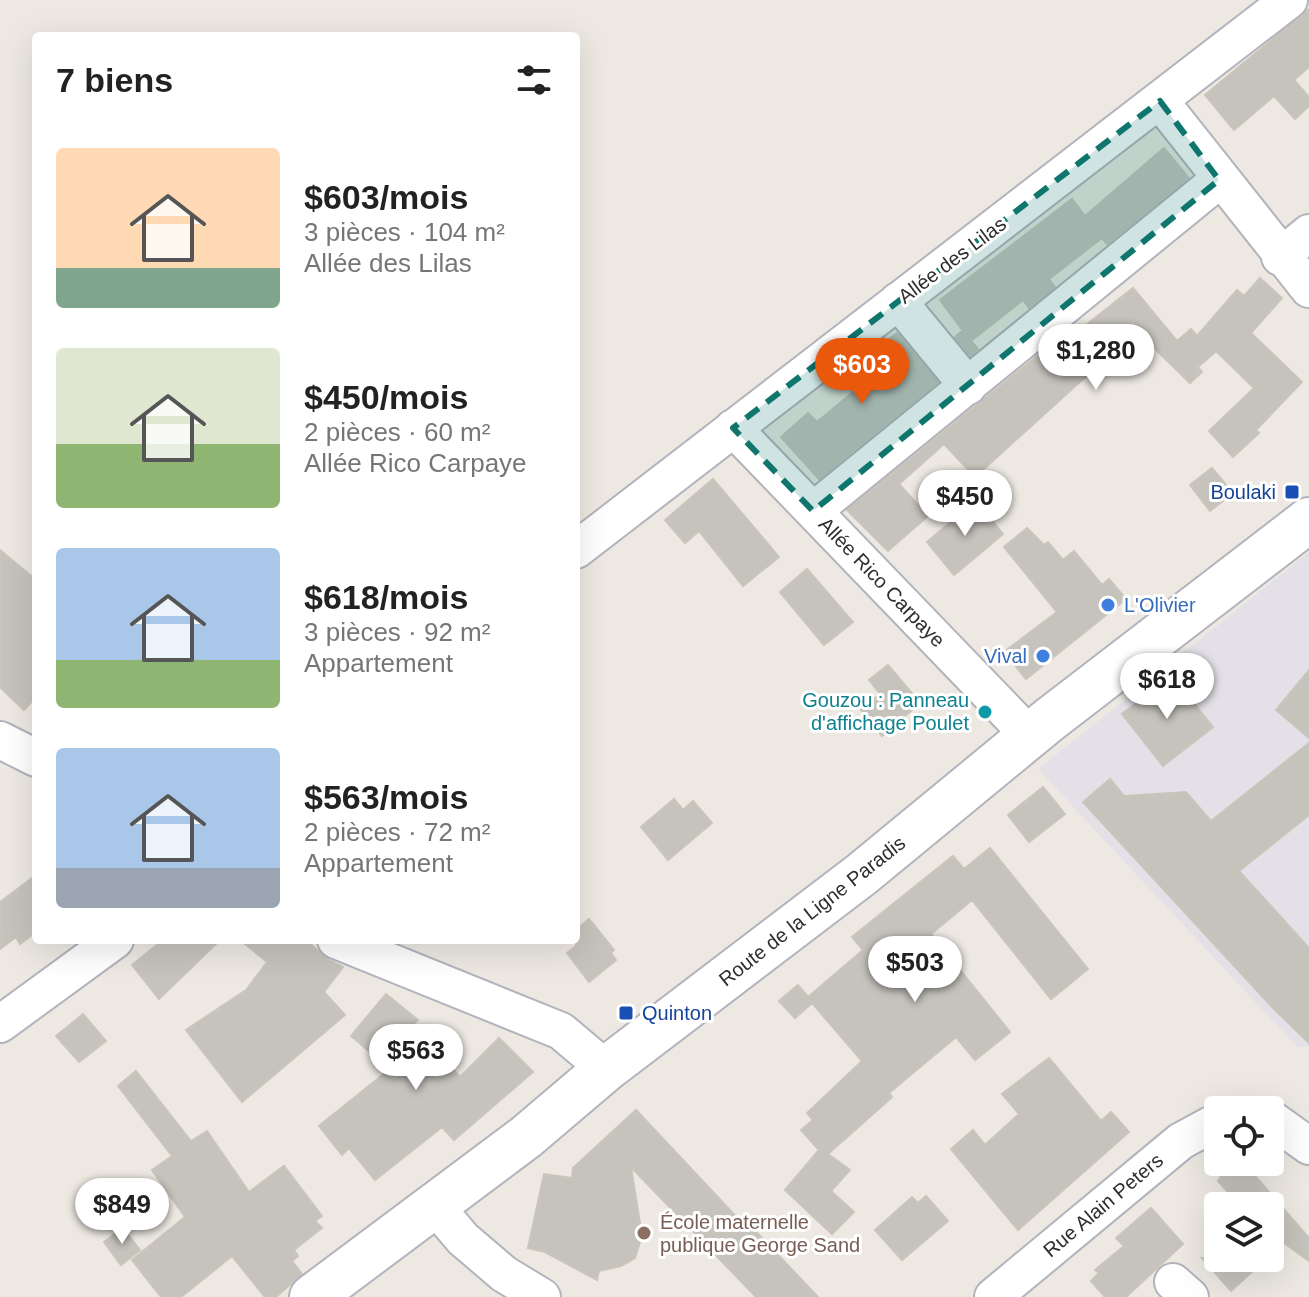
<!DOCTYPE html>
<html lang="fr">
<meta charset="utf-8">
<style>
:root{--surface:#fff;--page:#f2f2f2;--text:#222;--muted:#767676;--accent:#ea580c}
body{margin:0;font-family:Arial,sans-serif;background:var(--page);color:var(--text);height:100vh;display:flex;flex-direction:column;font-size:30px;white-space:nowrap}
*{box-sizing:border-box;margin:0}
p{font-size:26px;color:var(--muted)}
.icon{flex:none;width:44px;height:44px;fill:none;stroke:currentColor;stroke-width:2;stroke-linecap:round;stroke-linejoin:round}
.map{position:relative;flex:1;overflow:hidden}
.drawer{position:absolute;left:32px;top:32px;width:548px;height:912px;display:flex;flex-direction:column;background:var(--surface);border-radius:8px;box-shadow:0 8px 32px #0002}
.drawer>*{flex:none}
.fabs{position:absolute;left:1204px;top:1096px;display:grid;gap:16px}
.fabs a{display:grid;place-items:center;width:80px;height:80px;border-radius:8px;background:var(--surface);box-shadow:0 8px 32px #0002;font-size:40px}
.price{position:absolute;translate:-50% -68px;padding:0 18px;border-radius:28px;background:#fff;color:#222;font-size:26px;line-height:52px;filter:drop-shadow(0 2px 4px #0008)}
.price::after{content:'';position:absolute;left:50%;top:48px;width:24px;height:18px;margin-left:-12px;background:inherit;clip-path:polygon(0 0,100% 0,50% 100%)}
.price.on{background:var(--accent);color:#fff}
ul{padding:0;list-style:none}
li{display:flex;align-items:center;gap:24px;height:200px;padding:0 24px}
li span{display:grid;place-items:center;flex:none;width:224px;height:160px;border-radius:8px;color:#555}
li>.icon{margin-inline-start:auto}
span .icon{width:96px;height:96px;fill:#fffc;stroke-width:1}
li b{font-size:34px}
h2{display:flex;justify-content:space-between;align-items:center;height:96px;padding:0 24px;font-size:34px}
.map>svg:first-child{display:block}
.industrial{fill:#e3e1e7}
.building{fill:#c6c3bd;stroke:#c9c5bb;stroke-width:2}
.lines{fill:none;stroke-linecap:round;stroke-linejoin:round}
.minor-casing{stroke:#b2b3bc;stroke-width:40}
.secondary-casing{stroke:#b2b3bc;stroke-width:48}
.minor{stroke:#fff;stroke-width:36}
.secondary{stroke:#fff;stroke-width:44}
.marked{fill:#0f766e;fill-opacity:0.2;stroke:#0f766e;stroke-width:6;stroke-dasharray:16 10;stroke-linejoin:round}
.transit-dot{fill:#1a4fb4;stroke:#fff;stroke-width:3}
.shop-dot{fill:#3f7fe0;stroke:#fff;stroke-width:3}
.culture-dot{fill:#0f9aa8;stroke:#fff;stroke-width:3}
.education-dot{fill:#8d6e63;stroke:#fff;stroke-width:3}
.labels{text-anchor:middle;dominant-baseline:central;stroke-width:6;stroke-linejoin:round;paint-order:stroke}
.street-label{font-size:20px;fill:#2e2e2e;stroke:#fff}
.transit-label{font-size:20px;fill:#164399;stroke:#fff;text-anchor:end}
.shop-label{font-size:20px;fill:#366cbe;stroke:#fff;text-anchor:start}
.culture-label{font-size:20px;fill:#0d838f;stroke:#fff;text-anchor:end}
.education-label{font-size:20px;fill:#785e54;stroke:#fff;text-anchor:start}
</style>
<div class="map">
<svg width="1309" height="1297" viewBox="0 0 1309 1297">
<rect width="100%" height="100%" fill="#ede9e2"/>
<path class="industrial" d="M1309,552V1046L1297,1047L1038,769Z"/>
<path class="building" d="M1309,9V67L1294,80L1309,97V106L1295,119L1274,96L1234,130L1205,95Z
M1164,148L1189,178L1107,244L1102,238L1049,279L1055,287L1029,308L1023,300L971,341L978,349L970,356L955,337L962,331L966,335L940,300L1072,199L1085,216Z
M1260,278L1282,298L1251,333L1302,382L1256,430L1259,433L1233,457L1209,431L1254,388L1216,351L1198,367L1202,372L1190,383L1144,338L1102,378L1093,370L975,477L944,444L899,484L928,516L888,551L847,510L1063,335L1067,340L1133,288L1177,341L1191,329L1197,336L1237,290L1244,296Z
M897,333L938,382L819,479L781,437L808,413L817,422L859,387L846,371Z
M1212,468L1233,493L1210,511L1190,485Z
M713,479L779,557L743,586L699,531L685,543L665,520Z
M976,501L1003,534L954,575L927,542Z
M1027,528L1044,545L1048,542L1063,560L1074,551L1102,585L1109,579L1126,599L1026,679L1004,652L1057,612L1004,547Z
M0,550L36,580V697L24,710L0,687Z
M807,569L853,622L824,645L780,592Z
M888,665L920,703L882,736L861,710L880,694L869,680Z
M1309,670V738L1276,710Z
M1172,676L1213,727L1163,766L1122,714Z
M1309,743V815L1239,871L1309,948V1043L1273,1008L1083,802L1110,779L1124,796L1186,792L1211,821Z
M1043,787L1065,814L1029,842L1008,815Z
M674,799L683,810L693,801L712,823L668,860L641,827Z
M990,848L1088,969L1051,999L972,900L931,934L1010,1032L975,1060L956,1037L889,1093L892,1097L828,1154L850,1170L831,1191L854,1212L832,1234L785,1190L819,1150L801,1130L813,1120L807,1113L862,1061L812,1003L795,1018L779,1001L798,985L808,997L863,950L852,937L953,856L964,869Z
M36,875V932L20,944L16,937L0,949V902Z
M589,919L614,950L611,953L616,960L589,982L567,953L576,946V930Z
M163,940H220L159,999L132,965Z
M240,940H306L327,959L343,967L324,992L345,1015L242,1102L186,1030L246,990L267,962Z
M386,994L418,1020L412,1026L460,1077L499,1038L533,1072L454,1140L442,1127L375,1180L349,1148L342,1155L319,1126L390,1069L351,1036Z
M83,1014L106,1041L79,1062L56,1036Z
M1049,1058L1101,1121L1111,1112L1129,1132L1018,1230L951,1149L973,1130L985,1145L1019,1114L1002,1094Z
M136,1071L191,1141L207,1131L249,1192L284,1166L322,1216L315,1221L322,1228L294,1250L298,1256L292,1261L302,1274L276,1297H265L232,1256L181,1297H161L132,1260L185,1217L152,1170L172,1156L118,1086Z
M636,1110L744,1225L747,1222L818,1297H756L631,1167L642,1236L635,1258L621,1266L599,1271L597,1280L545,1252L528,1248L544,1174L572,1178L573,1168Z
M1207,1162H1243L1309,1238V1261L1284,1243L1270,1256V1206H1240L1218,1181L1221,1177Z
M926,1196L948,1221L902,1260L875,1230L912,1197L918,1203Z
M1151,1208L1183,1244L1126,1297H1105L1091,1281L1099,1273L1095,1270L1124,1246L1116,1238Z
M123,1228L140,1250L121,1265L104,1242Z
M1202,1258H1267L1231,1291Z"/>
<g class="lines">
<defs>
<path id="minor" d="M1160,101L1309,289
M1280,257L1309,233
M898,301L968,386
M733,428L1030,736
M813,511L1219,180
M576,550L1289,0
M0,740L36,758
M336,940L561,1031L606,1069
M0,1024L115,940
M1270,1118L1309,1146
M435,1206L463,1239L504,1274L542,1297
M1173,1282L1190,1297
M993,1297L1181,1141L1218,1121"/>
<path id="secondary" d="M312,1297L526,1137L606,1069L862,874L1049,720L1309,520"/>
</defs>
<use href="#minor" class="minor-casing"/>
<use href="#secondary" class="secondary-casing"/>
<use href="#minor" class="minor"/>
<use href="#secondary" class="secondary"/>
</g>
<path class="marked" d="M1160,101L1219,180L813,511L733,428Z"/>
<g class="transit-dot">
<rect x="1284" y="484" width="16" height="16" rx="4"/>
<rect x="618" y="1005" width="16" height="16" rx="4"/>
</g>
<g class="shop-dot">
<circle cx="1108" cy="605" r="8"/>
<circle cx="1043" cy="656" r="8"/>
</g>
<circle class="culture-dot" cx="985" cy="712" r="8"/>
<circle class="education-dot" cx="644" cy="1233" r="8"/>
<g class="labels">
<g class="street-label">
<text transform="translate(952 260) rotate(-37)">Allée des Lilas</text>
<text transform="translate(882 582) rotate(46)">Allée Rico Carpaye</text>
<text transform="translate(812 911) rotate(-38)">Route de la Ligne Paradis</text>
<text transform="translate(1103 1205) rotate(-40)">Rue Alain Peters</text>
</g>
<g class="transit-label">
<text x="1276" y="492">Boulaki</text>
<text x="642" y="1013" text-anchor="start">Quinton</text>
</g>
<g class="shop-label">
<text x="1124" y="605">L'Olivier</text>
<text x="1027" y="656" text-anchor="end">Vival</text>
</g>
<g class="culture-label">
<text x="969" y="700">Gouzou : Panneau<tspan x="969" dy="23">d'affichage Poulet</tspan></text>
</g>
<g class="education-label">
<text x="660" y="1222">École maternelle<tspan x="660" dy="23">publique George Sand</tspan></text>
</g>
</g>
</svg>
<div class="fabs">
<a><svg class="icon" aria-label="locate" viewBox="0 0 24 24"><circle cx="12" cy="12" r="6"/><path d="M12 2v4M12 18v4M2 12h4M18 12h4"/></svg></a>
<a><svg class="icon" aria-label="layers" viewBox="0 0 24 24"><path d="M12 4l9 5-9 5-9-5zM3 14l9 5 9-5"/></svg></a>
</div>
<b class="price" style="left:1096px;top:392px">$1,280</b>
<b class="price on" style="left:862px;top:406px">$603</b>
<b class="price" style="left:965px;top:538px">$450</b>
<b class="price" style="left:1167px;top:721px">$618</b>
<b class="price" style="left:915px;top:1004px">$503</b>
<b class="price" style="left:416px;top:1092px">$563</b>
<b class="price" style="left:122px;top:1246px">$849</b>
<section class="drawer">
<h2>7 biens<svg class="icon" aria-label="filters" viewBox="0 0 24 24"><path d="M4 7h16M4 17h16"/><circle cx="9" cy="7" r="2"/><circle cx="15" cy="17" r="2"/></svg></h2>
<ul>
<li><span style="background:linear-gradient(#ffd9b3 75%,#7fa58c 0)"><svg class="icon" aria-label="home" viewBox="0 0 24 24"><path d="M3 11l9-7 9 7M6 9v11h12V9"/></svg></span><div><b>$603/mois</b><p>3 pièces · 104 m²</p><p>Allée des Lilas</p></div></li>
<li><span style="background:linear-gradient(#dfe7d0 60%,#8fb573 0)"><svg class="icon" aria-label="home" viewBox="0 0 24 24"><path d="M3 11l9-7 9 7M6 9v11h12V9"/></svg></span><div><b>$450/mois</b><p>2 pièces · 60 m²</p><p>Allée Rico Carpaye</p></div></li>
<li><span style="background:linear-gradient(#a9c7e8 70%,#8fb573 0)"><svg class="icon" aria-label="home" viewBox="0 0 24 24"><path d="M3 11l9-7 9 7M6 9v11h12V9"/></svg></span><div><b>$618/mois</b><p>3 pièces · 92 m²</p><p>Appartement</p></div></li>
<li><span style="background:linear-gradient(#a9c7e8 75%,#9aa5b1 0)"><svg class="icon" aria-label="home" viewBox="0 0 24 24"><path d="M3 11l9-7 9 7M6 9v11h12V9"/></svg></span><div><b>$563/mois</b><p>2 pièces · 72 m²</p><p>Appartement</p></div></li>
</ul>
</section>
</div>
